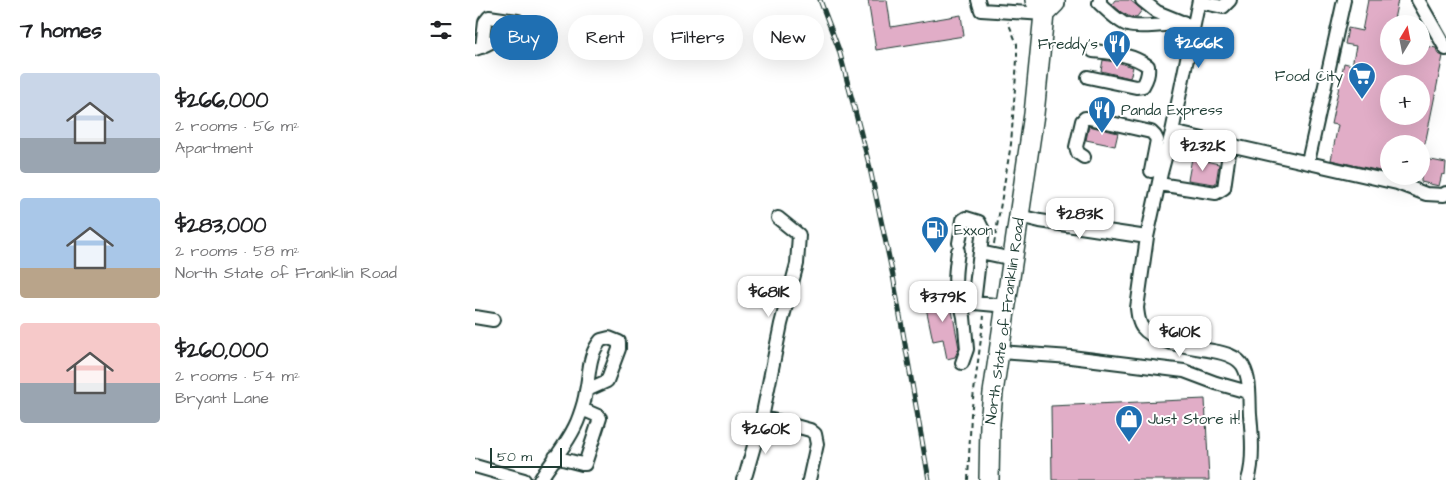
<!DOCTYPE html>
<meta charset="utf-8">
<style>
:root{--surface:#fff;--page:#f2f2f2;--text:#202124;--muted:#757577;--accent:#1f6fb2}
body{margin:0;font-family:"Architects Daughter",sans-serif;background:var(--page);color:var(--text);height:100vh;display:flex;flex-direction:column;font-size:19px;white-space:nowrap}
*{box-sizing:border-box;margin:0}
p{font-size:16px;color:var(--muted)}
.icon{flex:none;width:28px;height:28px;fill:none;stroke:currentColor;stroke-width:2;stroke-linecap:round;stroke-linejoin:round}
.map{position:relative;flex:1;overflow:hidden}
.details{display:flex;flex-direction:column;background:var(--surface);width:475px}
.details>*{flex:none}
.guide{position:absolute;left:15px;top:15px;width:475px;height:45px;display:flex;gap:10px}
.needle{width:32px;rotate:10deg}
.tools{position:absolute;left:905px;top:15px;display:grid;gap:10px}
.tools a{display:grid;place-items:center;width:50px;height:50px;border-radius:50%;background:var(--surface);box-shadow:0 5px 20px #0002;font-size:25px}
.scale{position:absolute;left:15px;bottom:12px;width:72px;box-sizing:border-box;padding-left:5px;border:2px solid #1f3d34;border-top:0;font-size:14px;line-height:18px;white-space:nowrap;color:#1f3d34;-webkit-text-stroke:4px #fff;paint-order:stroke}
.price{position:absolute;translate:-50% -42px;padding:0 11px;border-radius:10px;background:#fff;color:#222;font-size:16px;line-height:32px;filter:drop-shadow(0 1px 2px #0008)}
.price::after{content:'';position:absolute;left:50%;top:30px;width:15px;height:11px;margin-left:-8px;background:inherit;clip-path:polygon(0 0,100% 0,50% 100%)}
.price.current{background:var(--accent);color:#fff}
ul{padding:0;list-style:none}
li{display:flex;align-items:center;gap:15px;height:125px;padding:0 20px}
li span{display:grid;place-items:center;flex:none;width:140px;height:100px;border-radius:5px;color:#555}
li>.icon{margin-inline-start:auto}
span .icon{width:60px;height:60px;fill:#fffc;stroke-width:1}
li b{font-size:21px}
h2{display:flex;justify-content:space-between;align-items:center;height:60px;padding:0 20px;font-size:21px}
.tag{padding:0 18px;border-radius:22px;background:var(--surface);box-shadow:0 5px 20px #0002;font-size:18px;line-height:45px}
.tag.current{background:var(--accent);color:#fff}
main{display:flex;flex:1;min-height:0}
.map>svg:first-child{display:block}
.building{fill:#e1adc7;stroke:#1f3d34;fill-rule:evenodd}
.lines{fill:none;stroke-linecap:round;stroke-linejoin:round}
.minor-casing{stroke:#1f3d34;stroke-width:16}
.highway-casing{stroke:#1f3d34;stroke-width:22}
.path{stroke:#1f3d34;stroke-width:2;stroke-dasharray:5 4;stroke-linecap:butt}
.minor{stroke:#fff;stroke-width:12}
.highway{stroke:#fff;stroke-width:19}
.rail-casing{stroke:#1f3d34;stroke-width:5}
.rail{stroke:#fff;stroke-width:3;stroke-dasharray:9;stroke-linecap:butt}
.labels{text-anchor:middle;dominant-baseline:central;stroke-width:4;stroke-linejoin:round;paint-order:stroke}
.poi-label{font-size:15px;fill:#1f3d34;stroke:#fff;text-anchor:start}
.street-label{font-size:15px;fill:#1f3d34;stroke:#fff}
</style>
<main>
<section class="details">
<h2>7 homes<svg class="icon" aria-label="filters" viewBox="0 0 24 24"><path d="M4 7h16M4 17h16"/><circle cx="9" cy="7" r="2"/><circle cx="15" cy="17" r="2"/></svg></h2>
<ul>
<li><span style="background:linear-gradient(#c9d6e8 65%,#9aa5b1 0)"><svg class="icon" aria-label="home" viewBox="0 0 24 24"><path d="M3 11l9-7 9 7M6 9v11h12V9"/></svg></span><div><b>$266,000</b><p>2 rooms · 56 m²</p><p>Apartment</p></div></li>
<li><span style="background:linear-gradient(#a9c7e8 70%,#b9a48a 0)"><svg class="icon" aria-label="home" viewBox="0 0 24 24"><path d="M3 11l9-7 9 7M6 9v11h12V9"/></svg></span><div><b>$283,000</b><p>2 rooms · 58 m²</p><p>North State of Franklin Road</p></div></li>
<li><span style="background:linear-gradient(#f6c9c9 60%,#9aa5b1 0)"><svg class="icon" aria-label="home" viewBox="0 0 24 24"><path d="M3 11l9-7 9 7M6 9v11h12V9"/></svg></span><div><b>$260,000</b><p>2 rooms · 54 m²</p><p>Bryant Lane</p></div></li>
</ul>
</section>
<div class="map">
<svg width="971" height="480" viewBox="0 0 971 480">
<rect width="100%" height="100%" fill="#fff"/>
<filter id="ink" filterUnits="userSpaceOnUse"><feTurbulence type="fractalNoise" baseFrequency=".02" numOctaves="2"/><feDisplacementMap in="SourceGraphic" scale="10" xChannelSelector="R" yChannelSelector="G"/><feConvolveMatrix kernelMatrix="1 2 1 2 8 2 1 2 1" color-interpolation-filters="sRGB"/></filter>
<g filter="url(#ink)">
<path class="building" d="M393,0H412L416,27L486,15L489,36L401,50Z
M640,0H655L667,10L661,18L655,17L646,12L637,4Z
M893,0H923L918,24H914V56H946V45L961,48L963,54L968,56L950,144H914V173L856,160L863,125L856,124L869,63L877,65L881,46L870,44L873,28L887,31ZM914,84H946V116H914Z
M628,60L645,63L658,67L655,78L626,71Z
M614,126L643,133L640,146L611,140Z
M717,158L744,164L741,183L739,184L713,180Z
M946,158L971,163L970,175L967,174L964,186L946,182Z
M474,294L484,348L480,357L472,359L468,339L458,341L449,298Z
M730,399L734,480H577L576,406Z"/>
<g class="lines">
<defs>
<path id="minor" d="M503,0L506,10L569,14
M625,0L624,3C632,10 643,22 653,25C662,28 698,25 708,22
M667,0L682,12L709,23
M724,0L697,132L686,173L672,237L662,308C663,315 663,321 667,327C680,344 718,347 738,351C749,353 762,356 768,366C776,380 774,400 775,415C777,434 779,462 773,480
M943,0L971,49
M724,2L748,7L755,0
M0,49C15,44 29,35 43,26V21L14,17L10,22L7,47
M613,77L661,87L668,86C672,79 674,74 673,66C657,54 637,53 618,51
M697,132L922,183L951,194L969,195L971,193
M609,157L603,153L601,147L607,121L610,118H614L676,132L680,136L682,140L676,171
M833,162L869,0
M684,184L741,193L749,188L755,146
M544,216L565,221L672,237
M484,243L488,220L491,218L504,222L508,230L505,252L538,259
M483,251C481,268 477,285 485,300L499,303L532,306
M485,300L489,317L492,349L487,363
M499,303L505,252
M0,317L18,320
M525,352L596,357L709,371L741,383L773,392
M287,418L302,421L335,430L340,434L342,444L334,480
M80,457L107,464H110L125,418L123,416L107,409
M0,466L49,480
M65,480C77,461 97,438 104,417C107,409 110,400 111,391C115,373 113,355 126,340L134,338L144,342V349L132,381L112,390
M268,480L271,474L287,418L306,324L322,264L324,235L303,218"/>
<path id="highway" d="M560,0L569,14
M514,480L515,423L518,393L559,114L569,14L580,3V0"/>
</defs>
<use href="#minor" class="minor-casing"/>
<use href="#highway" class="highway-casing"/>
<path class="path" d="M519,244L536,144L542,60V44L533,22
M493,480L496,414L509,316"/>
<use href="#minor" class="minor"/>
<use href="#highway" class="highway"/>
<defs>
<path id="rail" d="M345,0L364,50L394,164L418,276L454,480"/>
</defs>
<use href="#rail" class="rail-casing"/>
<use href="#rail" class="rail"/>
</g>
</g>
<defs>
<symbol id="restaurant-pin" viewBox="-11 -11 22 30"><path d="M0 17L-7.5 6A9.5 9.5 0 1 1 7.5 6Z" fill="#1f6fb2" stroke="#fff"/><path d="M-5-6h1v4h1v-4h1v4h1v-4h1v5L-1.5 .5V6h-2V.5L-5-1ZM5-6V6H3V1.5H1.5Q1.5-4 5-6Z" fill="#fff"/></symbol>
<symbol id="supermarket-pin" viewBox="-11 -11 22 30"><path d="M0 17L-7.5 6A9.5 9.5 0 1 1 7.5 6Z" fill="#1f6fb2" stroke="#fff"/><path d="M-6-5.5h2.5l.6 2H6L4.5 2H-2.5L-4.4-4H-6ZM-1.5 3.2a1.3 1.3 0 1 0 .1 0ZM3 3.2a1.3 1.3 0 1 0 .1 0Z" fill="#fff"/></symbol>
<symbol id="fuel-pin" viewBox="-11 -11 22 30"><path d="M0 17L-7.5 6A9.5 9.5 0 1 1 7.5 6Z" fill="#1f6fb2" stroke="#fff"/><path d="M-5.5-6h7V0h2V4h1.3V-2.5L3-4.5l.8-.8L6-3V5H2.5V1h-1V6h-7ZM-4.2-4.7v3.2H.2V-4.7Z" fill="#fff"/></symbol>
<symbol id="shop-pin" viewBox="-11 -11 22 30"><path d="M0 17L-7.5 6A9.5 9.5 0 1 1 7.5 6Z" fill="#1f6fb2" stroke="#fff"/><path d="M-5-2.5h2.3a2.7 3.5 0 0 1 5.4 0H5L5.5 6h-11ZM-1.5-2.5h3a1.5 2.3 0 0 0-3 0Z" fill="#fff"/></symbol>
</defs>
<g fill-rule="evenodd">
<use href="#restaurant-pin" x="626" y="28" width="32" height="43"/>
<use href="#supermarket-pin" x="871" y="60" width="32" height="43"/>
<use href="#restaurant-pin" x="611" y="94" width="32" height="43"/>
<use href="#fuel-pin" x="444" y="214" width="32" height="43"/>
<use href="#shop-pin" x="638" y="403" width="32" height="43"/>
</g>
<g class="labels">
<g class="poi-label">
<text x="623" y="44" text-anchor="end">Freddy's</text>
<text x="868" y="76" text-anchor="end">Food City</text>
<text x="646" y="110">Panda Express</text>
<text x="479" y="230">Exxon</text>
<text x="673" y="419">Just Store it!</text>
</g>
<g class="street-label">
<text transform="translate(530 321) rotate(-82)">North State of Franklin Road</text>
</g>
</g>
</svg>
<div class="tools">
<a><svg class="needle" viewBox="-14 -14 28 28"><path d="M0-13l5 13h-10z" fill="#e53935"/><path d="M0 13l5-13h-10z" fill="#757577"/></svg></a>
<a>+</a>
<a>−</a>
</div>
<div class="scale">50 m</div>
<b class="price current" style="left:724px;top:69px">$266K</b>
<b class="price" style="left:728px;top:172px">$232K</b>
<b class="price" style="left:605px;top:240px">$283K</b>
<b class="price" style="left:294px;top:318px">$681K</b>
<b class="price" style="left:468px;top:323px">$379K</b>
<b class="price" style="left:705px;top:358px">$610K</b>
<b class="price" style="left:291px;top:455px">$260K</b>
<div class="guide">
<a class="tag current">Buy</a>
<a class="tag">Rent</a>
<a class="tag">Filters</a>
<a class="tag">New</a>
</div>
</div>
</main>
